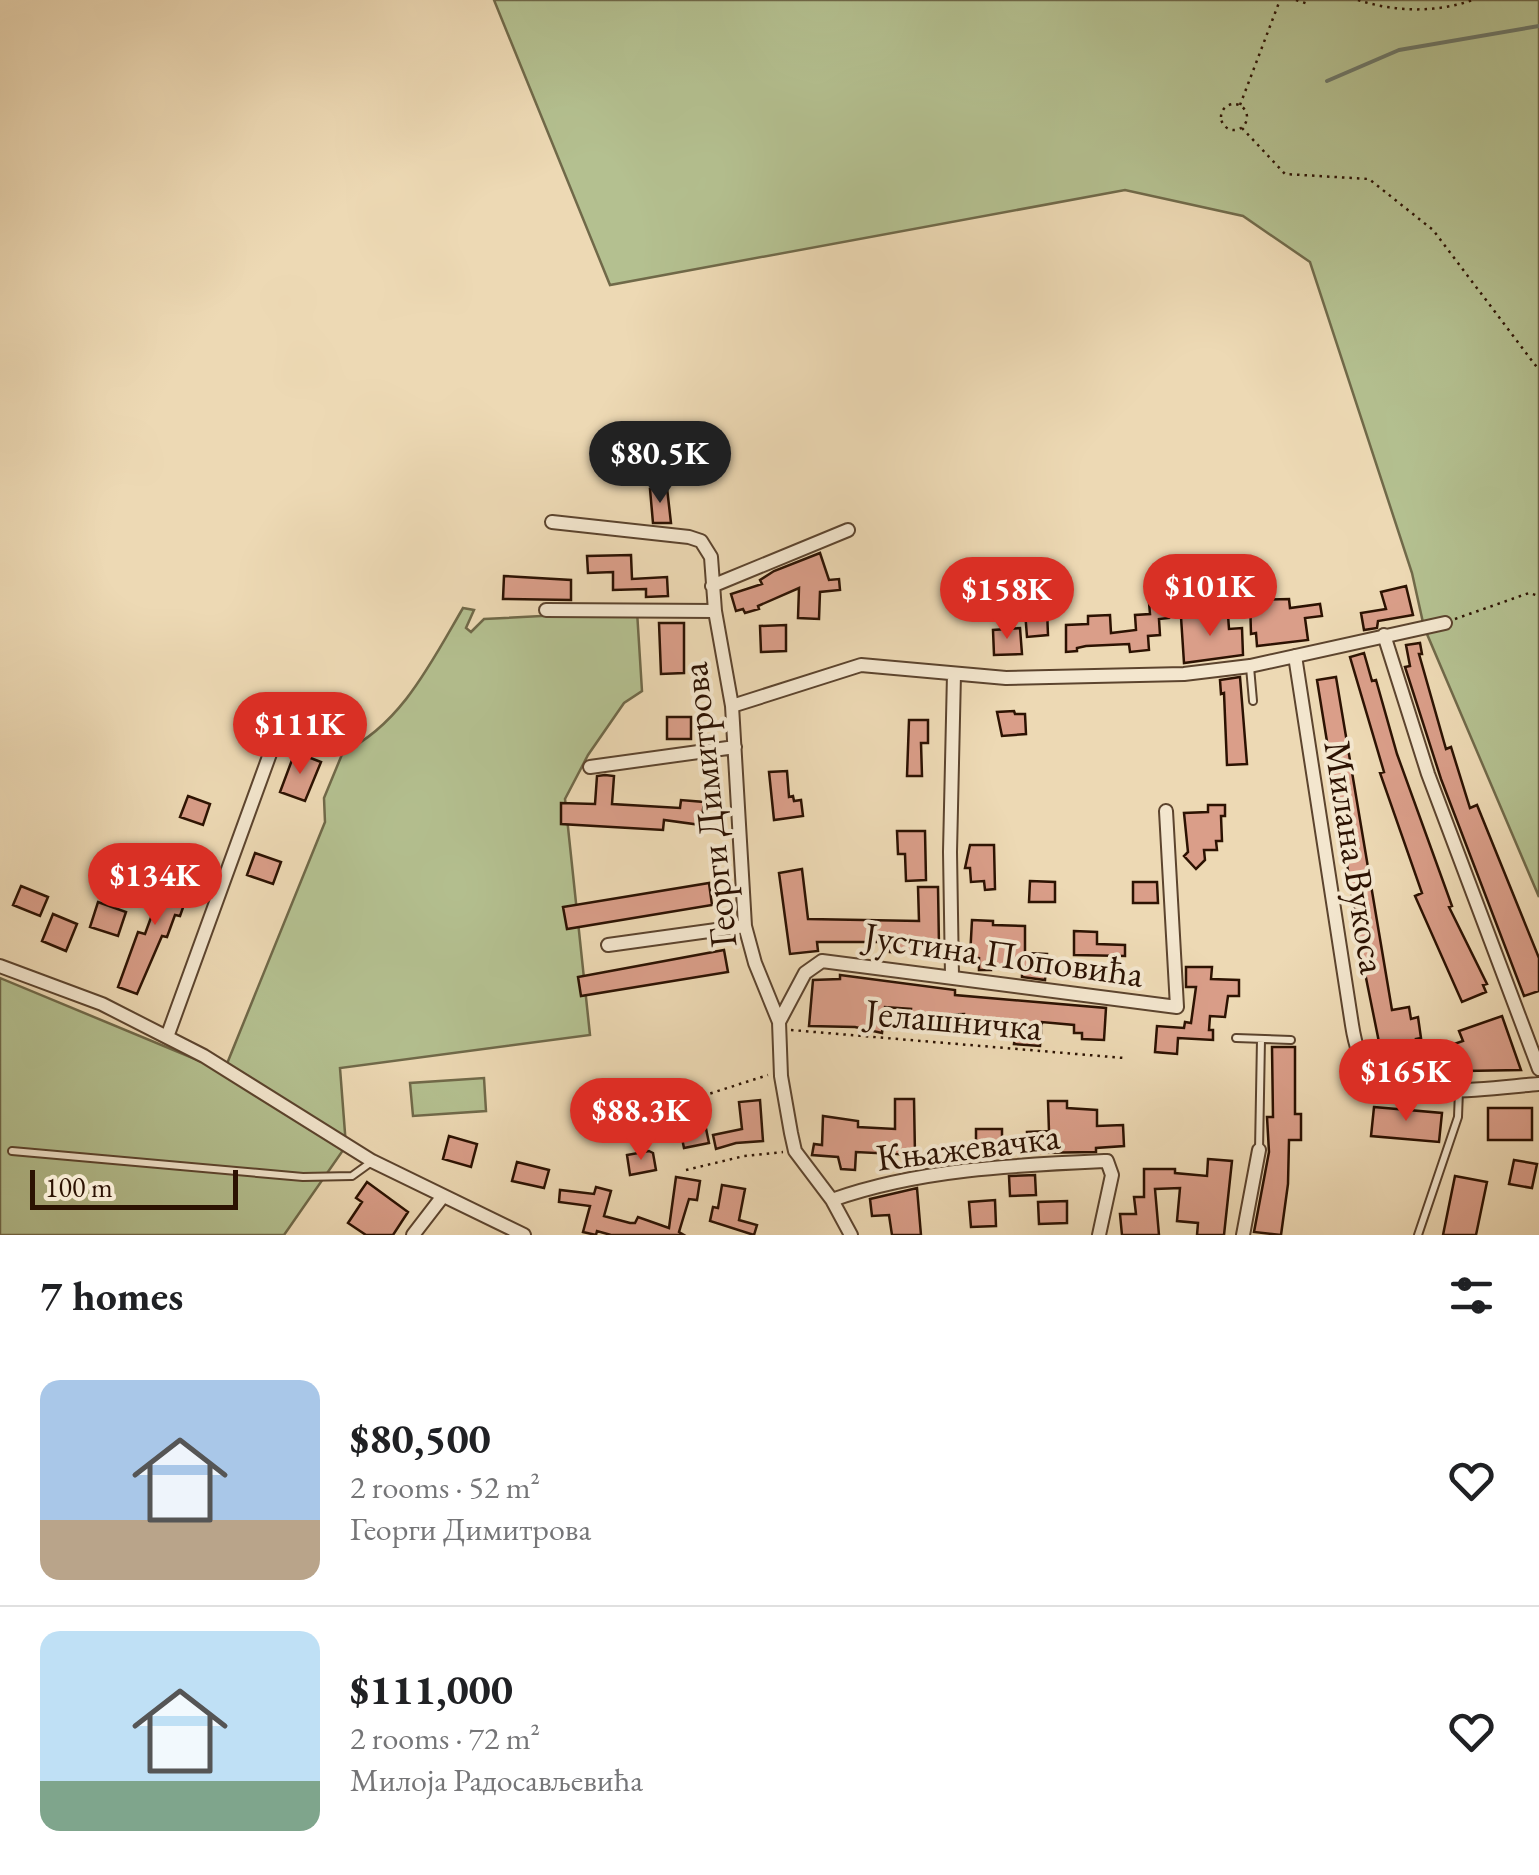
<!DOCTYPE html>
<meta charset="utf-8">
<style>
:root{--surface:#fff;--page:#f2f2f2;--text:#202124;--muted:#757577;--line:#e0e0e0;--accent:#d93025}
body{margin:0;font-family:"EB Garamond",serif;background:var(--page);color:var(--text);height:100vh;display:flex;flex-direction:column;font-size:38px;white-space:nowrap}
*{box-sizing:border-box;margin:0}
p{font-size:32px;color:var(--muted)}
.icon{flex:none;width:55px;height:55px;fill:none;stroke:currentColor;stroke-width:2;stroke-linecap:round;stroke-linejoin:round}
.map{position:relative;height:1235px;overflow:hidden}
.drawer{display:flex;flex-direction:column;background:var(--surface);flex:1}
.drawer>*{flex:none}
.scale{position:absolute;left:30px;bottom:25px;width:208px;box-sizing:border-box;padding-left:10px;border:5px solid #2c1202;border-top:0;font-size:28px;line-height:35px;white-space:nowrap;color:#2c1202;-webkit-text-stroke:8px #f3e6ce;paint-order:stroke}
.price{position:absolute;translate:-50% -85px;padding:0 22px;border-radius:35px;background:var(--accent);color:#fff;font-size:32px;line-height:65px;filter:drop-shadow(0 2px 5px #0008)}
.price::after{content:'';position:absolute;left:50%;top:60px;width:30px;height:22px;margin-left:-15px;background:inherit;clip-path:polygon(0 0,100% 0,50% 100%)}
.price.current{background:#222;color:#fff}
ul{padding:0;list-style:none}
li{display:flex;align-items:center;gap:30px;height:250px;padding:0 40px}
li+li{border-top:2px solid var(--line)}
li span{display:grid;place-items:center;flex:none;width:280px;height:200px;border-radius:20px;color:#555}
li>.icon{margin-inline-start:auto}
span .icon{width:120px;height:120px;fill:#fffc;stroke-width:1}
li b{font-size:42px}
h2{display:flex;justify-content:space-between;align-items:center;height:120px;padding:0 40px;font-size:42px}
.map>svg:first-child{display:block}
.green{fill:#b4c090;stroke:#706949;stroke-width:2.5}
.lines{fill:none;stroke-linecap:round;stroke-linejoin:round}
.stream{stroke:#6d7768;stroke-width:4}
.building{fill:#da9e89;stroke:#2c1202;stroke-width:2.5}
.lane-casing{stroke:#5c442e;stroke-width:10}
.street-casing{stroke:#5c442e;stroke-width:16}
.path{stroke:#2c1202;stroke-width:2.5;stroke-dasharray:2.5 5;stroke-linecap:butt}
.lane{stroke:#f3e6ce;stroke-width:6}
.street{stroke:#f3e6ce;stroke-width:12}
.labels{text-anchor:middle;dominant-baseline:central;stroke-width:8;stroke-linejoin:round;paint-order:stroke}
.street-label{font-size:38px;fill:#2c1202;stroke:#f3e6ce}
</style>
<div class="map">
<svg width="1539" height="1235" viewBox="0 0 1539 1235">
<rect width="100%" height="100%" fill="#edd9b4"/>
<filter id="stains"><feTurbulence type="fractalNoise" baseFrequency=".002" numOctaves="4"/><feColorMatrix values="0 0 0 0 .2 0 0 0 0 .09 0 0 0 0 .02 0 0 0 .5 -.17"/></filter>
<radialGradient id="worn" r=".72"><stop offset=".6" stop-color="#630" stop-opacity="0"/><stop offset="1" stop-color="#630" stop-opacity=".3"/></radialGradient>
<path class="green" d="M494,0H1539V897L1424,627L1412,573L1310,262L1243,216L1125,190L610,285Z
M463,608L474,610L466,628L471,632L484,619L637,611L642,691L624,703L588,755L565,799L590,1035L340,1068L346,1146L284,1235H0V978L224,1071L325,822L324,798L343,752C401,725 432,661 463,608Z
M484,1078L486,1111L413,1116L410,1083Z"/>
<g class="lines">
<path class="stream" d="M1327,81L1399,50L1539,26"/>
</g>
<path class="building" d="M667,488L671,523H653L650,489Z
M820,553L829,580L839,579L840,590L820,592L819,619L798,618L799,588L758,606L759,609L745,613L743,609L736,611L731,594L762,584L760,580L774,571Z
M631,555L632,579L667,577L668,596L646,597V589L613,590V572L588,573L587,556Z
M504,576L571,580V600L503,599Z
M1406,586L1413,615L1378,621L1377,628L1364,630L1361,613L1386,609L1381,592Z
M1167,589L1169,618L1159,619L1160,635L1148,636L1149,650L1130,652L1129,644L1086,646L1077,648V651L1066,652V625L1088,624V616L1110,615L1111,633L1136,630L1135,615L1150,614L1148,591Z
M1289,599L1290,608L1320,604L1322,616L1305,618L1308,640L1257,646L1256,633L1251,634L1250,600Z
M1047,610L1048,635L1027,637L1025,611Z
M1228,615L1229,629L1242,628L1243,655L1184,663L1181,617Z
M659,623H684V673L661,674Z
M786,625V651L761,652L760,626Z
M1020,628L1022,654L994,655L993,630Z
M1420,643L1422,654H1419L1446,749L1451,747L1470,808L1477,805L1539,958V991L1524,996L1441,779L1405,667L1410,666L1406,645Z
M1364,653L1372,681L1376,680L1397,754L1452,906L1449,907L1487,984L1483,985L1486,992L1462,1002L1415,896L1422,893L1380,773L1384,772L1350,657Z
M1240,677L1247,764L1227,765L1224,693L1221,694L1220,680Z
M1336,677L1392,1010L1409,1007L1411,1019L1418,1017L1421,1038L1416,1039L1418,1050L1382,1057L1363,963L1317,680Z
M1014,711L1015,714H1025L1026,734L1002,736L997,712Z
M667,717H691V739H667Z
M909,720H928V743H921L922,776H907Z
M295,752L321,762L305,801L280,792Z
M787,771L789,797L793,796L794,801L801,800L803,816L774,820L769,772Z
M605,775L614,776L612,804L680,808L681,800L704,802L701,825L664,820L663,830L561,824V803L595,804L597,776Z
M188,796L210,804L203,825L180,817Z
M1208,805H1225V816H1221L1222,841H1216L1217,850H1204L1205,860L1196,869L1184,856L1188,852L1184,813L1208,812Z
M897,831H925L926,880L906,881L905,854H898Z
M970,845H994L995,889L985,890L984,881L971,882L970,868H965Z
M255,853L281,862L273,884L247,875Z
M167,858L186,865L175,895L186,899L180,916L175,915L167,937L162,936L137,994L118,987L138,932L145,934L153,912L157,913L167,886L158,882Z
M802,869L808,919L919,921L918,887H938L939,946H914V953L890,952L891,942H817L818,951L790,954L779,873Z
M1030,881L1055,882V902H1029Z
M1133,882H1157L1158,903H1133Z
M709,883L712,905L567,929L563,907Z
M21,886L48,897L40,916L13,905Z
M98,902L126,912L118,936L90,927Z
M53,914L77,924L66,951L42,941Z
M972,920L993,921V925L1025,926V953L1047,954L1045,980L1022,977V968L991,967V970H979V958L970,957Z
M1074,931L1097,932V944L1125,945V956L1074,955Z
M724,950L728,972L581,996L578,977Z
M1186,967H1212L1211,979L1239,980V996H1228L1225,1017L1210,1016L1209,1030H1213V1040L1178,1038L1177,1054L1155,1052L1157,1026L1184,1028L1185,1022L1191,1023L1196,987H1186Z
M840,975L955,990V995L1106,1008L1104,1040L1082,1039V1033H1074V1025L1042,1022L1040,1046L1014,1044L1016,1026L964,1019V1014L910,1016L911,1009L885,1007L882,1033L855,1027L809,1026L813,980L840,979Z
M1502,1016L1521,1070L1464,1071L1454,1044L1463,1041L1459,1031Z
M1272,1047H1295V1114H1301V1140H1289L1288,1184L1281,1235L1254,1232L1269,1152L1267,1117H1273Z
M895,1099H914L915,1155L856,1152L855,1170L841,1169L838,1157L812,1155L814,1144L822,1145L823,1116L858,1121V1127L895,1129Z
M760,1100L763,1141L736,1143L716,1149L713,1135L742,1129L739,1102Z
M1048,1101H1067V1108L1097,1110V1126L1123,1125L1124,1146L1096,1148V1152L1028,1153L1027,1132L1049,1131Z
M1374,1107L1442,1113L1439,1142L1371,1136Z
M1488,1108H1532V1140H1488Z
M704,1119L709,1143L684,1148L679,1124Z
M976,1129H1002V1156L976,1155Z
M449,1136L477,1144L471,1167L443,1159Z
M649,1151L653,1153L656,1170L630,1175L627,1155Z
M1208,1159L1232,1161L1224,1235H1197L1198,1223L1177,1221L1180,1188L1155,1189L1159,1235H1122L1120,1214H1136L1134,1197H1144V1169H1175V1173L1207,1176Z
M1514,1160L1537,1164L1532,1188L1509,1184Z
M517,1162L549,1170L544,1188L512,1181Z
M1035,1175L1036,1195L1010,1196L1009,1176Z
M1455,1176L1487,1182L1476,1235H1443Z
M676,1177L700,1181L697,1200L689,1199L679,1232L684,1235H611L597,1231L596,1235L583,1232L590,1206L559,1202L560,1190L594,1194L596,1187L611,1191L604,1216L630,1223H635L638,1217L669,1228Z
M367,1182L408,1212L393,1235H366L348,1223L362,1202L356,1198Z
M722,1185L745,1189L739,1220L757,1225L754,1235L710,1221L713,1207L718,1208Z
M917,1188L921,1235H892L889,1215L872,1216L870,1199Z
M995,1200L996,1226L971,1227L969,1202Z
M1067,1201V1223L1039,1224L1038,1202Z"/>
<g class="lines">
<defs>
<path id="lane" d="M1250,667L1253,701
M1236,1038L1291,1040
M1259,1150L1261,1039
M12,1151L303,1177L352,1176L370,1163
M1418,1235L1458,1117L1459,1090"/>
<path id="street" d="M552,522L689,537L701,541L711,557L715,611L732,706L745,926L755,963L779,1022L781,1076L791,1133L795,1151L832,1200L851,1235
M712,586L848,530
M546,610L715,611
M1384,635L1428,774L1539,1069
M1295,656L1352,1025C1355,1044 1359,1061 1375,1074C1408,1102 1497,1087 1539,1084
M732,706L861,665L1006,678L1184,674L1250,666L1445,623
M590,767L735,747
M608,945L745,926
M0,966L102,1004L204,1056L372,1161L524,1235
M952,976L950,852L954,674
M779,1022L805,973L822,961L1177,1007L1166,811
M167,1037L271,751
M832,1200C919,1169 1016,1165 1107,1161L1112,1175L1099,1235
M413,1235L443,1196
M1243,1235L1259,1150"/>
</defs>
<use href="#lane" class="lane-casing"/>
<use href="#street" class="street-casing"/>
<path class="path" d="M1296,0L1308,4
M1358,0C1395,12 1436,13 1473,0
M1221 117a13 13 0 1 1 26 0a13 13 0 1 1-26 0Z
M1240,105L1280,0
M1242,128L1285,174L1369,179L1433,230L1539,370
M1455,619L1529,593L1539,596
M791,1030L1124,1058
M646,1114L768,1075
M686,1170L744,1156L783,1152"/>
<use href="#lane" class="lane"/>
<use href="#street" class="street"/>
</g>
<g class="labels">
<g class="street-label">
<text transform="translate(708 805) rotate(-96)">Георги Димитрова</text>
<text transform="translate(1356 857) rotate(81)">Милана Вукоса</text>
<text transform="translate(1004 954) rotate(8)">Јустина Поповића</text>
<text transform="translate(954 1019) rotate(5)">Јелашничка</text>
<text transform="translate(968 1146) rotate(-7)">Књажевачка</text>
</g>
</g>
<rect width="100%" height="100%" filter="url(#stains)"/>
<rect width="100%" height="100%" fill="url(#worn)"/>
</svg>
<div class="scale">100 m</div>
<b class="price current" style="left:660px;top:506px">$80.5K</b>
<b class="price" style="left:1210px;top:639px">$101K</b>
<b class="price" style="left:1007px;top:642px">$158K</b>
<b class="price" style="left:300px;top:777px">$111K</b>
<b class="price" style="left:155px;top:928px">$134K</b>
<b class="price" style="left:1406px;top:1124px">$165K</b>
<b class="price" style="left:641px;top:1163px">$88.3K</b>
</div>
<section class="drawer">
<h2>7 homes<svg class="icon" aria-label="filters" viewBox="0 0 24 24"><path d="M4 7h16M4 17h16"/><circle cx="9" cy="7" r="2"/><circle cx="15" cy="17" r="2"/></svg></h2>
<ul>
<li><span style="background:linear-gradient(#a9c7e8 70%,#b9a48a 0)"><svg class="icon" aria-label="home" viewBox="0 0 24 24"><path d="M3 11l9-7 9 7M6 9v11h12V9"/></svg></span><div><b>$80,500</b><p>2 rooms · 52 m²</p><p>Георги Димитрова</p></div><svg class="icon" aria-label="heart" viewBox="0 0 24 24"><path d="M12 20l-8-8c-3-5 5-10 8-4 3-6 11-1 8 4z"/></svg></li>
<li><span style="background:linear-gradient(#bfe0f5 75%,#7fa58c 0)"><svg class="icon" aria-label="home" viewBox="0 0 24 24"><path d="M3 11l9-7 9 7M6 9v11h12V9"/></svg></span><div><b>$111,000</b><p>2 rooms · 72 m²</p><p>Милоја Радосављевића</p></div><svg class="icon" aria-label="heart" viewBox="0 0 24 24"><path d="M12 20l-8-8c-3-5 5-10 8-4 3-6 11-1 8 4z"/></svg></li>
</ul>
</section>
